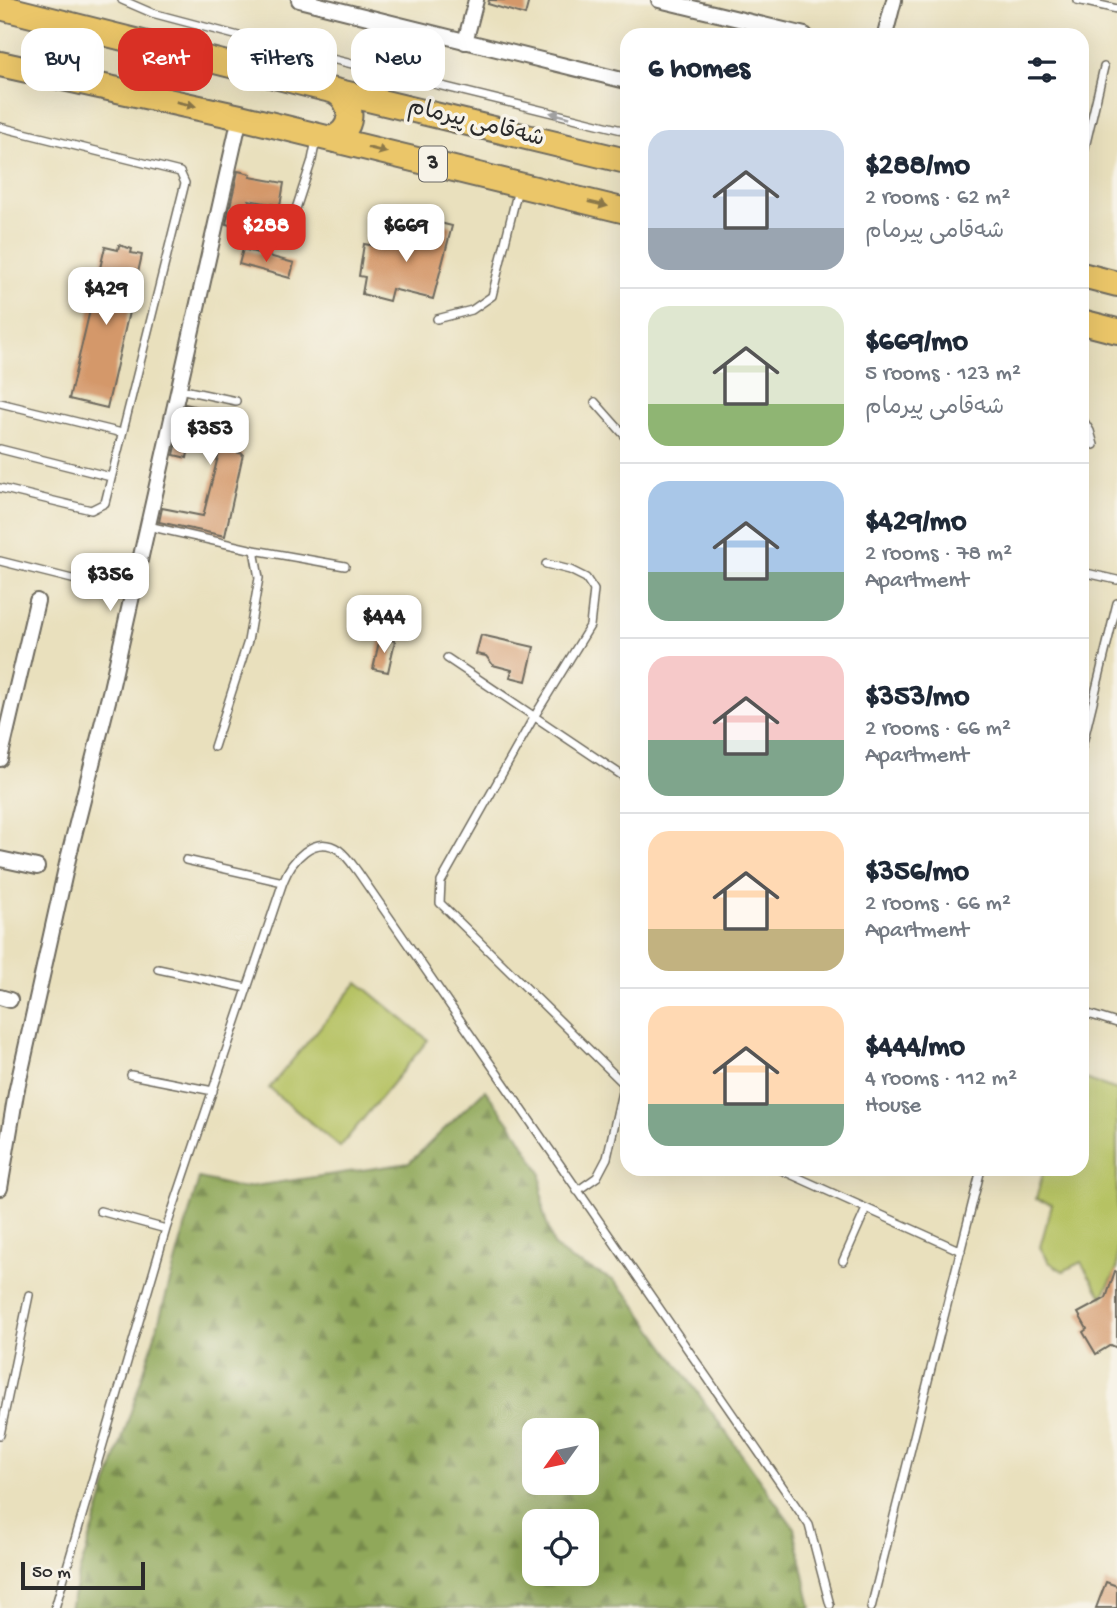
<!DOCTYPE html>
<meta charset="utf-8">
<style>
:root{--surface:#fff;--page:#f6f6f7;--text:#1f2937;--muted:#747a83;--line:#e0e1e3;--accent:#d93025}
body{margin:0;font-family:"Gochi Hand","Playpen Sans Arabic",sans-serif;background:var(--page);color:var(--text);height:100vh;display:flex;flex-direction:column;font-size:26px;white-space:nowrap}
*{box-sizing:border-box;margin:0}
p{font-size:23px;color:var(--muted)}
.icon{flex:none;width:38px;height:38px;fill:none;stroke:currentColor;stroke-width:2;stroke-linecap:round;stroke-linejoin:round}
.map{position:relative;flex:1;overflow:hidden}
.side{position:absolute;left:620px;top:28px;width:469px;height:1148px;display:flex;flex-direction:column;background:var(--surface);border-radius:21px;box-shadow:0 7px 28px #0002}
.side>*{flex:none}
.banner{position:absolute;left:21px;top:28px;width:494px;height:63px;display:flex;gap:14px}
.needle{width:46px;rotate:237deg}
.controls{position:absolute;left:522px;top:1418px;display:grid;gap:14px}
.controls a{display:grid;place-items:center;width:77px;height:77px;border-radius:14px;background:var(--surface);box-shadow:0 7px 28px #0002;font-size:35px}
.scale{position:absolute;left:21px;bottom:18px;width:124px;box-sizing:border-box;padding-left:7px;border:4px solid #2b2b2b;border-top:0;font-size:19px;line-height:24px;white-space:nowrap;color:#2b2b2b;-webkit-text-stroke:5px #f7f3e8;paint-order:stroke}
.price{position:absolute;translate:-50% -60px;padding:0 16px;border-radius:14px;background:#fff;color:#222;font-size:23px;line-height:46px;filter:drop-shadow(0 2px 4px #0008)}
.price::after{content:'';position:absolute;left:50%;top:42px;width:21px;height:16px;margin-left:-10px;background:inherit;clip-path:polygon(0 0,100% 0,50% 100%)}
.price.current{background:var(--accent);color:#fff}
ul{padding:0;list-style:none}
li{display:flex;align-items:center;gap:21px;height:175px;padding:0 28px}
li+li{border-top:2px solid var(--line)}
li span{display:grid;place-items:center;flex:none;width:196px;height:140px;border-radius:21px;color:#555}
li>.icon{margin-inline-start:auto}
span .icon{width:84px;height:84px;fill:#fffc;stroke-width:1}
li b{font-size:30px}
h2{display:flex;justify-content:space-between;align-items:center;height:84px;padding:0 28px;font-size:30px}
.tag{padding:0 24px;border-radius:21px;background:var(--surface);box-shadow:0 7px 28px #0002;font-size:24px;line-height:63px}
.tag.current{background:var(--accent);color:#fff}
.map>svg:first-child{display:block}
.forest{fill:url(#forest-firs);stroke:#5e6a42;stroke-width:2;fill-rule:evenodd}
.garden{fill:#b6c264;stroke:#707648;stroke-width:2}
.building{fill:#d4986a}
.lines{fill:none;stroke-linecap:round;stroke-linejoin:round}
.service-casing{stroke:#6e6a5e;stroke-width:10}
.minor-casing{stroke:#6e6a5e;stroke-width:18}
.trunk-casing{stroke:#6e6a5e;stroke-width:28}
.service{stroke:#fff;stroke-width:7}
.minor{stroke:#fff;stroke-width:14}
.trunk{stroke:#ebc669;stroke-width:24}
.oneway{fill:#8b784a}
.oneway2{fill:#a0a0a0}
.labels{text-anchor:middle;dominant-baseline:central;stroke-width:7;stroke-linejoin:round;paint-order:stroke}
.shield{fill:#f7f3e8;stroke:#686764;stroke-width:2}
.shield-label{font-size:21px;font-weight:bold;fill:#2b2b2b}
.street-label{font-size:23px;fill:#2b2b2b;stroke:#f7f3e8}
</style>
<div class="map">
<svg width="1117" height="1608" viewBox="0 0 1117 1608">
<defs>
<pattern id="forest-firs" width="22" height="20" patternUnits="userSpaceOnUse" patternTransform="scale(1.75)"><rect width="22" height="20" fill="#90a85a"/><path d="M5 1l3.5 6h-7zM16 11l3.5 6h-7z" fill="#76894b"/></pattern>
</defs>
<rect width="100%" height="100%" fill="#f7f3e8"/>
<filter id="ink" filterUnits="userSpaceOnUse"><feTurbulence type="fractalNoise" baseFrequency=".0143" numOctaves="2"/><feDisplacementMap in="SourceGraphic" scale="14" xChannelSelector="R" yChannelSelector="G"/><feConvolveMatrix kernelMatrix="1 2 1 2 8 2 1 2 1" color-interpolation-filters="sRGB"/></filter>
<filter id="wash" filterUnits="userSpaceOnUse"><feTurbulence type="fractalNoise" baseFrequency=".00686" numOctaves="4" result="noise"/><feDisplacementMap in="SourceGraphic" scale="28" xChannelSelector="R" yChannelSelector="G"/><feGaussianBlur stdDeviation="1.57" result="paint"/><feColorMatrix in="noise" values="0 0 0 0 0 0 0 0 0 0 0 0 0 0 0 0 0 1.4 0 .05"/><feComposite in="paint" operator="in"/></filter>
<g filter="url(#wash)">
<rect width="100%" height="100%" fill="#e9e0bd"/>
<path class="forest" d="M485,1090L518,1134L541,1173L543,1211L554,1246L571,1260L613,1280L629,1296L794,1528L811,1608H70L80,1570L151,1349L199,1178L241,1188L409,1163ZM534,1430H586V1482H534ZM534,1521H586V1573H534Z"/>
<path class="garden" d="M358,982L428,1040L340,1147L269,1088Z
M1082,1078L1117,1090V1269L1102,1297L1081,1262L1063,1271L1049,1262L1040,1247L1052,1204L1036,1199L1044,1169H1082Z"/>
<g id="blocks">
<path class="building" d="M489,0H529L525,15L488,4Z
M238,171L251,174L250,177L284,183L280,206L249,200L242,228L226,224Z
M424,219L452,226L433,299L392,289L389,301L362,294L365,277L359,276L364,244L392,249L394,241L417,247Z
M119,245L132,249L131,253L142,255L107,408L69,399L105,247L118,250Z
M243,249L294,263L290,278L239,264Z
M185,404L244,417L236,452L243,454L225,536L159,522L162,508L203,516L220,449L190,442L187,458L174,455Z
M481,635L534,647L526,681L510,677L512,670L493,665L486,656L476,654Z
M380,637L395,641L388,672L373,669Z
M1115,1271L1117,1272V1348L1111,1345L1096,1354L1083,1332L1087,1329L1078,1313L1106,1298Z
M1106,1582L1117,1586V1608H1096Z"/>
</g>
</g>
<g filter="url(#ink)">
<use href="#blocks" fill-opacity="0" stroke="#6e6a5e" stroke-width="2"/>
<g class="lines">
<defs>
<path id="service" d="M122,0L152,13L250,39L626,131
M1077,0L1117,9
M0,127L180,172L185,183L105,503L91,510L0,488
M1082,160L1104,67
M290,227L312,160L316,140
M437,319L472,310L492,296L518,189
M179,389L236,401
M595,402L626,437
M0,403L122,433
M1082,418L1090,431L1094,445
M0,449L111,477
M148,526L254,550L259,578L248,641L214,747
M254,550L345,566
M0,561L96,585
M546,564L570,570L586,578L594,590L590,626L534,717L441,882L440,903L624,1084
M1082,572L1117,580
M447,658L626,778
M1082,747L1117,603
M186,860L283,882
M158,969L247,988
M1082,1012L1117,1023
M131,1075L213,1091
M779,1169L961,1251
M577,1191L597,1177L607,1158L626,1074
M100,1211L166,1229
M843,1261L866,1209
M0,1435L29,1295
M55,1608L166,1229L283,882C291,861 314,833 339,850C347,856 352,864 358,872L809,1525L830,1605
M871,1608L981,1169"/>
<path id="minor" d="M299,0L626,81
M659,0L805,35
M885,35L894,0
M465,42L476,0
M0,759L37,601
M0,859L37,867
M0,997L10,1000
M0,1188L16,1093L68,859L111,689L240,117"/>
<path id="trunk" d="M0,7L306,84L626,161
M0,64L240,117L626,211
M330,139C354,132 356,104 335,91
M1082,275L1117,284
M1082,322L1117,331"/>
</defs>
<use href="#service" class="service-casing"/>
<use href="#minor" class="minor-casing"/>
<use href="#trunk" class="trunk-casing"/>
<use href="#service" class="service"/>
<use href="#minor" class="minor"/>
<use href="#trunk" class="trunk"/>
</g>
<defs><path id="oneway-solid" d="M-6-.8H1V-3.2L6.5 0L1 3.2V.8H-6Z" transform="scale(1.75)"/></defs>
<g class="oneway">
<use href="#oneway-solid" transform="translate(186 104) rotate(13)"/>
<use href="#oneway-solid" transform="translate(377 150) rotate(14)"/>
<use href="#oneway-solid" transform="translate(598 204) rotate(13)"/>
</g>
<use class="oneway2" href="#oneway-solid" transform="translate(560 115) rotate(-166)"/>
</g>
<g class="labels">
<rect class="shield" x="419" y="146.5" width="28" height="35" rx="5"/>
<g class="shield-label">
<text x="433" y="164">3</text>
</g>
<g class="street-label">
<text transform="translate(476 124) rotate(14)">شەقامی پیرمام</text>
</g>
</g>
</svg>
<div class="controls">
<a><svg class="needle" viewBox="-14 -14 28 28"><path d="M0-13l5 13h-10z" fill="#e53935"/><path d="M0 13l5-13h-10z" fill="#747a83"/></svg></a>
<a><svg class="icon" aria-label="locate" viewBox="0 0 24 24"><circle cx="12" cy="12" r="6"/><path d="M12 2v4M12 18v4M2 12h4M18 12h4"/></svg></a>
</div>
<div class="scale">50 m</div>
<b class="price current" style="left:266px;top:264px">$288</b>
<b class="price" style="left:406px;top:264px">$669</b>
<b class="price" style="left:106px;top:327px">$429</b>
<b class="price" style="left:210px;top:467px">$353</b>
<b class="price" style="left:110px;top:613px">$356</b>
<b class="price" style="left:384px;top:655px">$444</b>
<div class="banner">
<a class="tag">Buy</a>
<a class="tag current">Rent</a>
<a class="tag">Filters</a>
<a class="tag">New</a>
</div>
<section class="side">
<h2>6 homes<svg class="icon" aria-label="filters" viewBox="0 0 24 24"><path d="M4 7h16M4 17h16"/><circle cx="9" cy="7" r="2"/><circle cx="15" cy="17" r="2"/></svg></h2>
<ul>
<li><span style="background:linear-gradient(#c9d6e8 70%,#9aa5b1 0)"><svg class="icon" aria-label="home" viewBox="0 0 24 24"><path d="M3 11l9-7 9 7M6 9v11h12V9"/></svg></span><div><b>$288/mo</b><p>2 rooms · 62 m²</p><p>شەقامی پیرمام</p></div></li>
<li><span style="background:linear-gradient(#dfe7d0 70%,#8fb573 0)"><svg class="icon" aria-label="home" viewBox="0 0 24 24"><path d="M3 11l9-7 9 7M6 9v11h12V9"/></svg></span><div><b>$669/mo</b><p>5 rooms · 123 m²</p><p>شەقامی پیرمام</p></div></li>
<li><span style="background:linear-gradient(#a9c7e8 65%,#7fa58c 0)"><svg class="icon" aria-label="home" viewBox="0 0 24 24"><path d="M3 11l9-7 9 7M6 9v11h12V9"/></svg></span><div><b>$429/mo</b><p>2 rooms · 78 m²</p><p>Apartment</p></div></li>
<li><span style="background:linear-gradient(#f6c9c9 60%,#7fa58c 0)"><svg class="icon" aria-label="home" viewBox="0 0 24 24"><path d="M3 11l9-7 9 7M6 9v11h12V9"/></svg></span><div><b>$353/mo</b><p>2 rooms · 66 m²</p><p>Apartment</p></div></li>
<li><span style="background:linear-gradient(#ffd9b3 70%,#c2b280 0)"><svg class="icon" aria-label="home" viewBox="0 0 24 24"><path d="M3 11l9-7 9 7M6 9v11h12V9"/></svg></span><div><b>$356/mo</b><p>2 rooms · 66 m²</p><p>Apartment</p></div></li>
<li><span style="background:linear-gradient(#ffd9b3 70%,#7fa58c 0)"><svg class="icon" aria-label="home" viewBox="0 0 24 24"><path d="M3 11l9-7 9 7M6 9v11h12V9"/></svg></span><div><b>$444/mo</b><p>4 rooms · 112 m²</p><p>House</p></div></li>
</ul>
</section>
</div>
